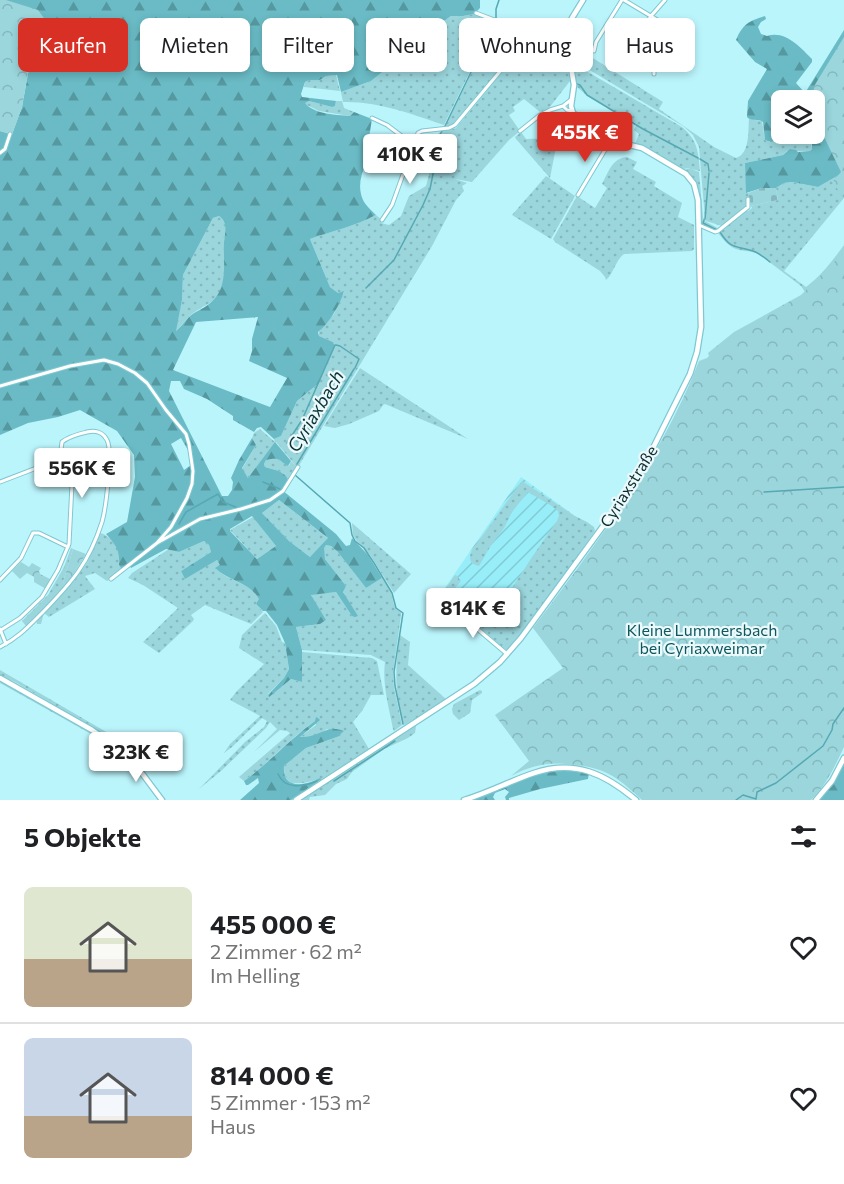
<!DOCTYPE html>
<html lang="de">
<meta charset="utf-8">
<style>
:root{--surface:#fff;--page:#f6f6f6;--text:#202124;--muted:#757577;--line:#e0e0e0;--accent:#d93025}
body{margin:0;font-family:Commissioner,sans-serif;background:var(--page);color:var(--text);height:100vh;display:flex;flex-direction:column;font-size:22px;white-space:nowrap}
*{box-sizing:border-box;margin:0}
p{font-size:20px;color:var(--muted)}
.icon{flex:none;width:33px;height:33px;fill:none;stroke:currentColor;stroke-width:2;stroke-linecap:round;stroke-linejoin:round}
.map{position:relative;height:800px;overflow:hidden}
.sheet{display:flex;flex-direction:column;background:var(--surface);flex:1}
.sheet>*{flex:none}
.top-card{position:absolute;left:18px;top:18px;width:808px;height:54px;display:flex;gap:12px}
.buttons{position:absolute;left:771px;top:90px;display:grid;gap:12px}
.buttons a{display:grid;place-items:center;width:54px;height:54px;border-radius:9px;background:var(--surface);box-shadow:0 3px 9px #0003;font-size:30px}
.price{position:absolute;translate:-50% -51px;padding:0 14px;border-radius:6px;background:#fff;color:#222;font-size:20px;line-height:39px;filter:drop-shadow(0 2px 3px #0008)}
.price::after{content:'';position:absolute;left:50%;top:36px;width:18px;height:14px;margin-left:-9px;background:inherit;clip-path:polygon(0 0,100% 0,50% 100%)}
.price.current{background:var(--accent);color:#fff}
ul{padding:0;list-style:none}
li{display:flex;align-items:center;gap:18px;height:150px;padding:0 24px}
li+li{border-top:2px solid var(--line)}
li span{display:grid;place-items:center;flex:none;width:168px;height:120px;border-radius:9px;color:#555}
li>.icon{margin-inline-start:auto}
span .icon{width:72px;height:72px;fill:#fffc;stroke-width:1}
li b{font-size:26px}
h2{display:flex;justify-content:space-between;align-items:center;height:72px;padding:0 24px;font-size:26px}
.pill{padding:0 21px;border-radius:9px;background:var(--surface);box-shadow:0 3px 9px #0003;font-size:21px;line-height:54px}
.pill.current{background:var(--accent);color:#fff}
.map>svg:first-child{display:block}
.industrial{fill:url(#industrial-furrows)}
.grass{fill:url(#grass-dots)}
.forest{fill:url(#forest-firs);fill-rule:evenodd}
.cemetery{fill:url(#cemetery-stones)}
.park{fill:url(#park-crowns)}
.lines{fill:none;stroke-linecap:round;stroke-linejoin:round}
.stream{stroke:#56a8b2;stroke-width:1.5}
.minor-casing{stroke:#7fc8d1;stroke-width:5}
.tertiary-casing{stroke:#7fc8d1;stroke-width:7}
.minor{stroke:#fff;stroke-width:3}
.tertiary{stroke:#fff;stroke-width:4.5}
.labels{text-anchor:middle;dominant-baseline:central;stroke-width:4.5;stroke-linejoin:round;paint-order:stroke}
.street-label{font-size:16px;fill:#0b2b2e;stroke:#ebf9fb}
.park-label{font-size:16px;fill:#0f575f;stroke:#ebf9fb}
.water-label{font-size:18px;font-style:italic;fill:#093237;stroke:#ebf9fb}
</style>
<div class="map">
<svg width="844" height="800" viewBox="0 0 844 800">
<defs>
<pattern id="industrial-furrows" width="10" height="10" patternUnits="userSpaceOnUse" patternTransform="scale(1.5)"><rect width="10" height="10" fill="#97edf8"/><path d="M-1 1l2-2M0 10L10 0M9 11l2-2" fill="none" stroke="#81cbd5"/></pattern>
<pattern id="grass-dots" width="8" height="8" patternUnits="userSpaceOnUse" patternTransform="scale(1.5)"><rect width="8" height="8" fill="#9bd6dd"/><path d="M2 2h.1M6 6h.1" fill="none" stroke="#84b8be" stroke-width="1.8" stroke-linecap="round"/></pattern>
<pattern id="forest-firs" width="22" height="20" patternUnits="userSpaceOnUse" patternTransform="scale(1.5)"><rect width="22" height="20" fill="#6abbc5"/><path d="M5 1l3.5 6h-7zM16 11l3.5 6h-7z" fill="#5598a0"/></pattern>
<pattern id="cemetery-stones" width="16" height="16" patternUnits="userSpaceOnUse" patternTransform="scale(1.5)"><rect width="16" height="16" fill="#9bd6dd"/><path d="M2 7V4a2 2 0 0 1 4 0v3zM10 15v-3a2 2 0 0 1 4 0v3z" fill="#84b8be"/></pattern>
<pattern id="park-crowns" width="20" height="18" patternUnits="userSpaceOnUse" patternTransform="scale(1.5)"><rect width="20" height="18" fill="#9bd6dd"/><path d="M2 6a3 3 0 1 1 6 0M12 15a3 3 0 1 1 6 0" fill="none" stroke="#84b8be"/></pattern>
</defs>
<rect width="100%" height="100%" fill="#bbf5fc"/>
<path class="industrial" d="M521,477L571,513L514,587L490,622L476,614L473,617L467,613L465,616L440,595Z"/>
<path class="grass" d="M474,14L495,20L444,125C412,114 377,101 343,102L341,92L371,81L386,69V66L404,50L451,16H463Z
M489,37L505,46L500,55L507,61L456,122L452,125L445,127Z
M534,44L553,56L566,60L570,81L549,108L540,112L524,99L513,107L515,111L509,115L520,131L509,140L472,182L455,179L467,183L462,186L464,191L456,200L432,246L298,467H296L288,479L285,475L279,471L265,467L264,464L266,460C283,457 276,460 289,466L291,461L296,466L276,442L248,478L242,469L256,445L252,438L254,433L260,429L275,442L274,439L281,436L297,401L319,383L333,349V342L319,336V331L334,314L344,292L338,293L330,287L310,239C332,231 356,226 376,215L382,220L381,223L389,225L401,216L409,196L426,186L430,171L433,172L438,157L436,136L441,131L450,130L456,128L520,51Z
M588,55L663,102L659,109L714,147L736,158C750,154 748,131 749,119L762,121L765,140L770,142L809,134L811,138L812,149L810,151H787L783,155L745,163L747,193H748L749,197L748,198V205L722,226L706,221L705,219L699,147L693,135L683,126L583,66Z
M574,65H576L682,127C698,141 698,151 700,171L691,169L699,172L703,217L705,221L719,229L716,231L702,224L701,222C700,201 702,185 684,170L691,168L682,169L647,149L635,144L639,134L634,130L637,124L585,94L577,87Z
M336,75L340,91L304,87L305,82L309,80H320L326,76Z
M309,101L332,107L335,106L336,101H342L344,108L354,112L350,116L319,111L305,104L304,103Z
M521,132L526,139L553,138L557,142L550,178L516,139L515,137Z
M627,157L637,162L633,169L656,182L654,186L682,203L678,217L694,225V249L692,251L624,254C615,261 614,273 606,280L605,277L600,271L555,242L553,239L577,196L595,208L607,188L602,184C608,173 612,158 627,157Z
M839,175L844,198L784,271L806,287C821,276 833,260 844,245V256L805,292L801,286L760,255C752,250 745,252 736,249C728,246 723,239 718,233L746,210L748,211L752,208L751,206L778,200L776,188L784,183L792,182L818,187Z
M546,176L575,196L551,239L512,215Z
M219,216C228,222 225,232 224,241C224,256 227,273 222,288C216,305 198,306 188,318C183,323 180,327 175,332L182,300L183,275L213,218Z
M360,368L450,427L468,439L385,404L383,405L379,411L349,424L335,428L324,426Z
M522,481L575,516L587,522L594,527L595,531L521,635L508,650L505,649L475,626C472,621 473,618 475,614L490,622L532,557L557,521L559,516L558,511L550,505L528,492L512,512L504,528L490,547L479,566C470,564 468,559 472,550Z
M279,500L329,539L310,557L289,541L262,513Z
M253,517L276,546L257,559L230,530Z
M352,523L411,574L394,593L370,555L356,540L353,535Z
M100,533C109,535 118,545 120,555C120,558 119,562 119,565L122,570L107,581L95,573L85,576L95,589L49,617L44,613L41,624H37L36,619L74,581L87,563Z
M204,541L209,545L211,552L181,571L185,578L217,560L221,565L216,569C228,581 251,583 260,599L256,604L263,612L251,624L205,605L191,615L194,619L193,621L159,653L143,642L178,608L143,585L128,578L132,573L169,549L179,552Z
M326,545L331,546L337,551L366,588L382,578C385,583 389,588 391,593C394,602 392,607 401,612V615L393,673L394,687L402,725L394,731L393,729C389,708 382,684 385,662L371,655L302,650L296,627L320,624L311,594L336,592L352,616L343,591L346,586L325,559L323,548Z
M71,548L73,549L63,582L66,586L26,626L22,621L48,595L64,567Z
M456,575L461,581L456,587V595L464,604L459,610L442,594L454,576Z
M265,613L276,626L282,642L285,643L289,669L284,678L268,694L269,696L291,679L302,682V652L372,658L377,661L384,695H371L362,711L353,722L369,749L322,779L320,778L318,780C301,783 283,790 284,766L306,748L337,737L327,729C319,735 311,738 300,737L316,725L315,721C290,738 270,762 244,781L239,777L290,733L287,731L280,730L254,752L277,729L270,722L266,728L221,771L199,789L245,742L264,727L267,721L262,718L232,747L224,753L230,744L260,716L230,700L236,692L264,664L239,648L242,635Z
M400,635L410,642L408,665L447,700L404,725C394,695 395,665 400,635Z
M0,670L108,733L109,736L120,745V747L85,723L15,682L0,675Z
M0,679L84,727L123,754L121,755L91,734L0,683Z
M480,690L482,691V693L472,700L470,713L459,720L453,714L452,709L454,704Z
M414,726H416L415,733L408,738L384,749L352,772L347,779L336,784L325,795L310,797L309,800H299Z"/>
<path class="forest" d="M0,0H480V8L474,14L463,16H451L404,50L386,65V69L371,81L341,92L337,75L326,76L320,80H309L305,82L301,94L302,97L336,101L335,106L332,107L309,101L305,103C314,114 335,115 350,116L354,112L372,119L368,144L378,142C368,159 354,180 363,200C366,206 372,211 376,215C356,226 332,231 310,239L330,287L338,293L344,291C341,303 329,324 318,332L319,336L333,342L334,346L333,349L319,383L297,401L281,436L274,439L261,427L257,428L254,432L233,420V416L207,399L184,389L180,381H171L169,391L222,496H228L232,490L233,482L231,478L239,460L252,438L256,445L242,468L248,478L275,442L291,461L288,466C277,460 282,457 266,460L264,464L265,467L279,471L285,475L288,479L282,490L336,534L346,546L350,545L352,538L353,539L368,555L382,578L366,588L337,551L331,546L326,545L324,548L325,559L346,586L343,592L358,616L355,617L352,616L336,592L311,595L326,620L320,624L296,627L302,650V682L291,679L269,697L268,695L284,678L289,669L285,643L277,625L266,611H263L256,604L259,599C251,583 228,581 215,568L220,565L217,560L185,579L181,571L211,552L209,545L204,541L179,552L166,549L131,568L129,565L122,570L119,565C120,550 116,545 106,534L127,522L135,477L134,455L117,431L80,410L58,417L28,423L0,435V131L12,134L22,107L29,68L44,38L0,12ZM219,216C228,222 225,232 224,242C223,264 229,289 209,304C203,309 194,312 189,317C184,322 181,327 176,331L182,300L183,275L213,218ZM258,317L252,339V351L249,361L287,378L270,407L173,370L196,322ZM181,438L189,452L191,465L184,470L171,444ZM279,500L328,538L310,557L289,541L262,513ZM252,516L276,546L257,559L230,531V529Z
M765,16L766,19L761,22L758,27L761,34L767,36C785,30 800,47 812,59V62L796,83L805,93L844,30V175H839L818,187L792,182L784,183L776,188H762L746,193L745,163L783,155L790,149L796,150L798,152L810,151L812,149V142L809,134H814V100H782V134H807L771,142L765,140L763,122C758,118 751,122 747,117L748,101L767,69L755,62L736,40C743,24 749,21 765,16Z
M316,717L318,718L320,720L300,737C320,738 325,724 344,731L337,737L306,748L284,766C282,790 305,786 320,778L322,779L291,800H240L259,783L258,778L248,785H246L244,781C270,762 290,739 315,721Z
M844,762V800H819L834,781Z
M565,770L589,773L588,779L540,789L509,798V800H506L505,797L509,792L505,789L495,793L493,797L495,800H473L534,774Z"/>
<path class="cemetery" d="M762,188H776L778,200L751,206L748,193Z"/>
<path class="park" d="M0,0H6L38,10L46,21L44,38L29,68L22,107L12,135L0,131Z
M844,37V198L833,183L834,180L841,172L815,118L814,100H808V98L816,83Z
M844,252V747C835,766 827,784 811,800H642C634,793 626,785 617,779C606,771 595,768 583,766C554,761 536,763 511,776L529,761L495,715L563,668L533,628C596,544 661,459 699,361L707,358L709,356L708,353L734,332L801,295Z
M73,549L86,554L66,586L63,582Z
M21,562L29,567L32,563L41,568L39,571L40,574L50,579L46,589L34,582V577L27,573L20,579L12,571Z"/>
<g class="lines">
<path class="stream" d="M496,19V9L499,0
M488,37L495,22
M577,84L580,85L587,95L643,129L698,158
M445,126L487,39
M700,159L708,164L709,171
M705,219L709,173
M704,220L703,223L717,230
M720,232C732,251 736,245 753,251C759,253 765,258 770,262
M366,288L394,260L423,205L430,189L433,174L440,157L438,138L442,131
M336,345L340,346L359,359L355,368
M287,443L302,420L335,345
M297,464L354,369
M295,475L350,523L352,535L355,541L364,548L374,563L392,593L396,608L403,613L394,672L395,686L403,724
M263,482L280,489
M764,492L844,487
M179,524L186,512L218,494L223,502L238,508
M278,774C285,790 303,787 317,781
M334,781L395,741
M736,800L743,795L756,799L757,792L776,783L823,746L832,730L833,724L844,708"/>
<defs>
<path id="minor" d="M624,0L689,39
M476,13L497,21L555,54L569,55
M594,51L596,42L622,0
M620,64L651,16L665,0
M654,74V69L678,32
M563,106L567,110L572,111
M372,118L387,125L403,137L416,140
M520,131L540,115L550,110L563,106L572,99
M386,140L393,139L400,136
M0,153L5,149L10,134
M578,195L611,140
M382,220L392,205L418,133L422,131L449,128L455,125L518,50L533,42
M699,225L715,232L718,231L748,207V199
M0,386L70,366L104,360L118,364L135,373L147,383L166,410L186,434L189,444L193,471L192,484L187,498L171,527L157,543
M0,482L60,459
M111,579L157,543L200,519L241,509L270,500L283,491L298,467
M0,580L21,558L33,533H39L68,547
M468,614L466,619L468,621L507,654
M0,629L6,644
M1,630L20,618L42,597L58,570L69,544L72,484L68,467L60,458
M0,647C18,638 28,627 42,613C72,582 89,563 102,522C106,508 113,451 107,440C103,432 95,430 87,432C79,434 69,436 62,442L60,458"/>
<path id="tertiary" d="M0,678L92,730L121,750L138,768L162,800
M296,800L474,684L500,662L521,638L620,503L653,448L690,374L697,352L701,327L698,200L694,184L686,174L642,148L617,142L602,135L573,113L571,106L574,85L568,49V39L572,18L583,0
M464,800C488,793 510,781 534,773C575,759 605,774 636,800
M816,800L832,781L844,758"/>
</defs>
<use href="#minor" class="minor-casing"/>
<use href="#tertiary" class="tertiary-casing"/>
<use href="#minor" class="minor"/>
<use href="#tertiary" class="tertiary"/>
</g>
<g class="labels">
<g class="street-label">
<text transform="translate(628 486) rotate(-58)">Cyriaxstraße</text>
</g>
<g class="park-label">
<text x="702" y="629">Kleine Lummersbach<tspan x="702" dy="18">bei Cyriaxweimar</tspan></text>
</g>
<g class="water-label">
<text transform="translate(315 411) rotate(-59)">Cyriaxbach</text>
</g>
</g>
</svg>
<div class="buttons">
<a><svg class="icon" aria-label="layers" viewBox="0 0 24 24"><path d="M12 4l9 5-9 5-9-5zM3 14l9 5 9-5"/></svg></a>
</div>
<b class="price current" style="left:585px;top:163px">455K €</b>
<b class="price" style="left:410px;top:185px">410K €</b>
<b class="price" style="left:82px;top:499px">556K €</b>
<b class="price" style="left:473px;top:639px">814K €</b>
<b class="price" style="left:136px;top:783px">323K €</b>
<div class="top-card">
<a class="pill current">Kaufen</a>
<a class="pill">Mieten</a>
<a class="pill">Filter</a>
<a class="pill">Neu</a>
<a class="pill">Wohnung</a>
<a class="pill">Haus</a>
</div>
</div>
<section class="sheet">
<h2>5 Objekte<svg class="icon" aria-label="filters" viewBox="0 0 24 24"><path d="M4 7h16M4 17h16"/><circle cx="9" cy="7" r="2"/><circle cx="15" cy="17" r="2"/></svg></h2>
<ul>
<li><span style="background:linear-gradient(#dfe7d0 60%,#b9a48a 0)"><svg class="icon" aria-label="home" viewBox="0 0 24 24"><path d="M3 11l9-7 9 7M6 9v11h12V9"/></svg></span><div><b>455 000 €</b><p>2 Zimmer · 62 m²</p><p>Im Helling</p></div><svg class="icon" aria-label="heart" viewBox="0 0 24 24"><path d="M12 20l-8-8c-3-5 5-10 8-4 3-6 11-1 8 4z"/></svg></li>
<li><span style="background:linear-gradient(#c9d6e8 65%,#b9a48a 0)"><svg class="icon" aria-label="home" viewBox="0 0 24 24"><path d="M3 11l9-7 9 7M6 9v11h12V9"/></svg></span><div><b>814 000 €</b><p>5 Zimmer · 153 m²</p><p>Haus</p></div><svg class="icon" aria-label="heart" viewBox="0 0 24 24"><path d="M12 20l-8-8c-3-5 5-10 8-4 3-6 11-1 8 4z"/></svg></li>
</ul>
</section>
